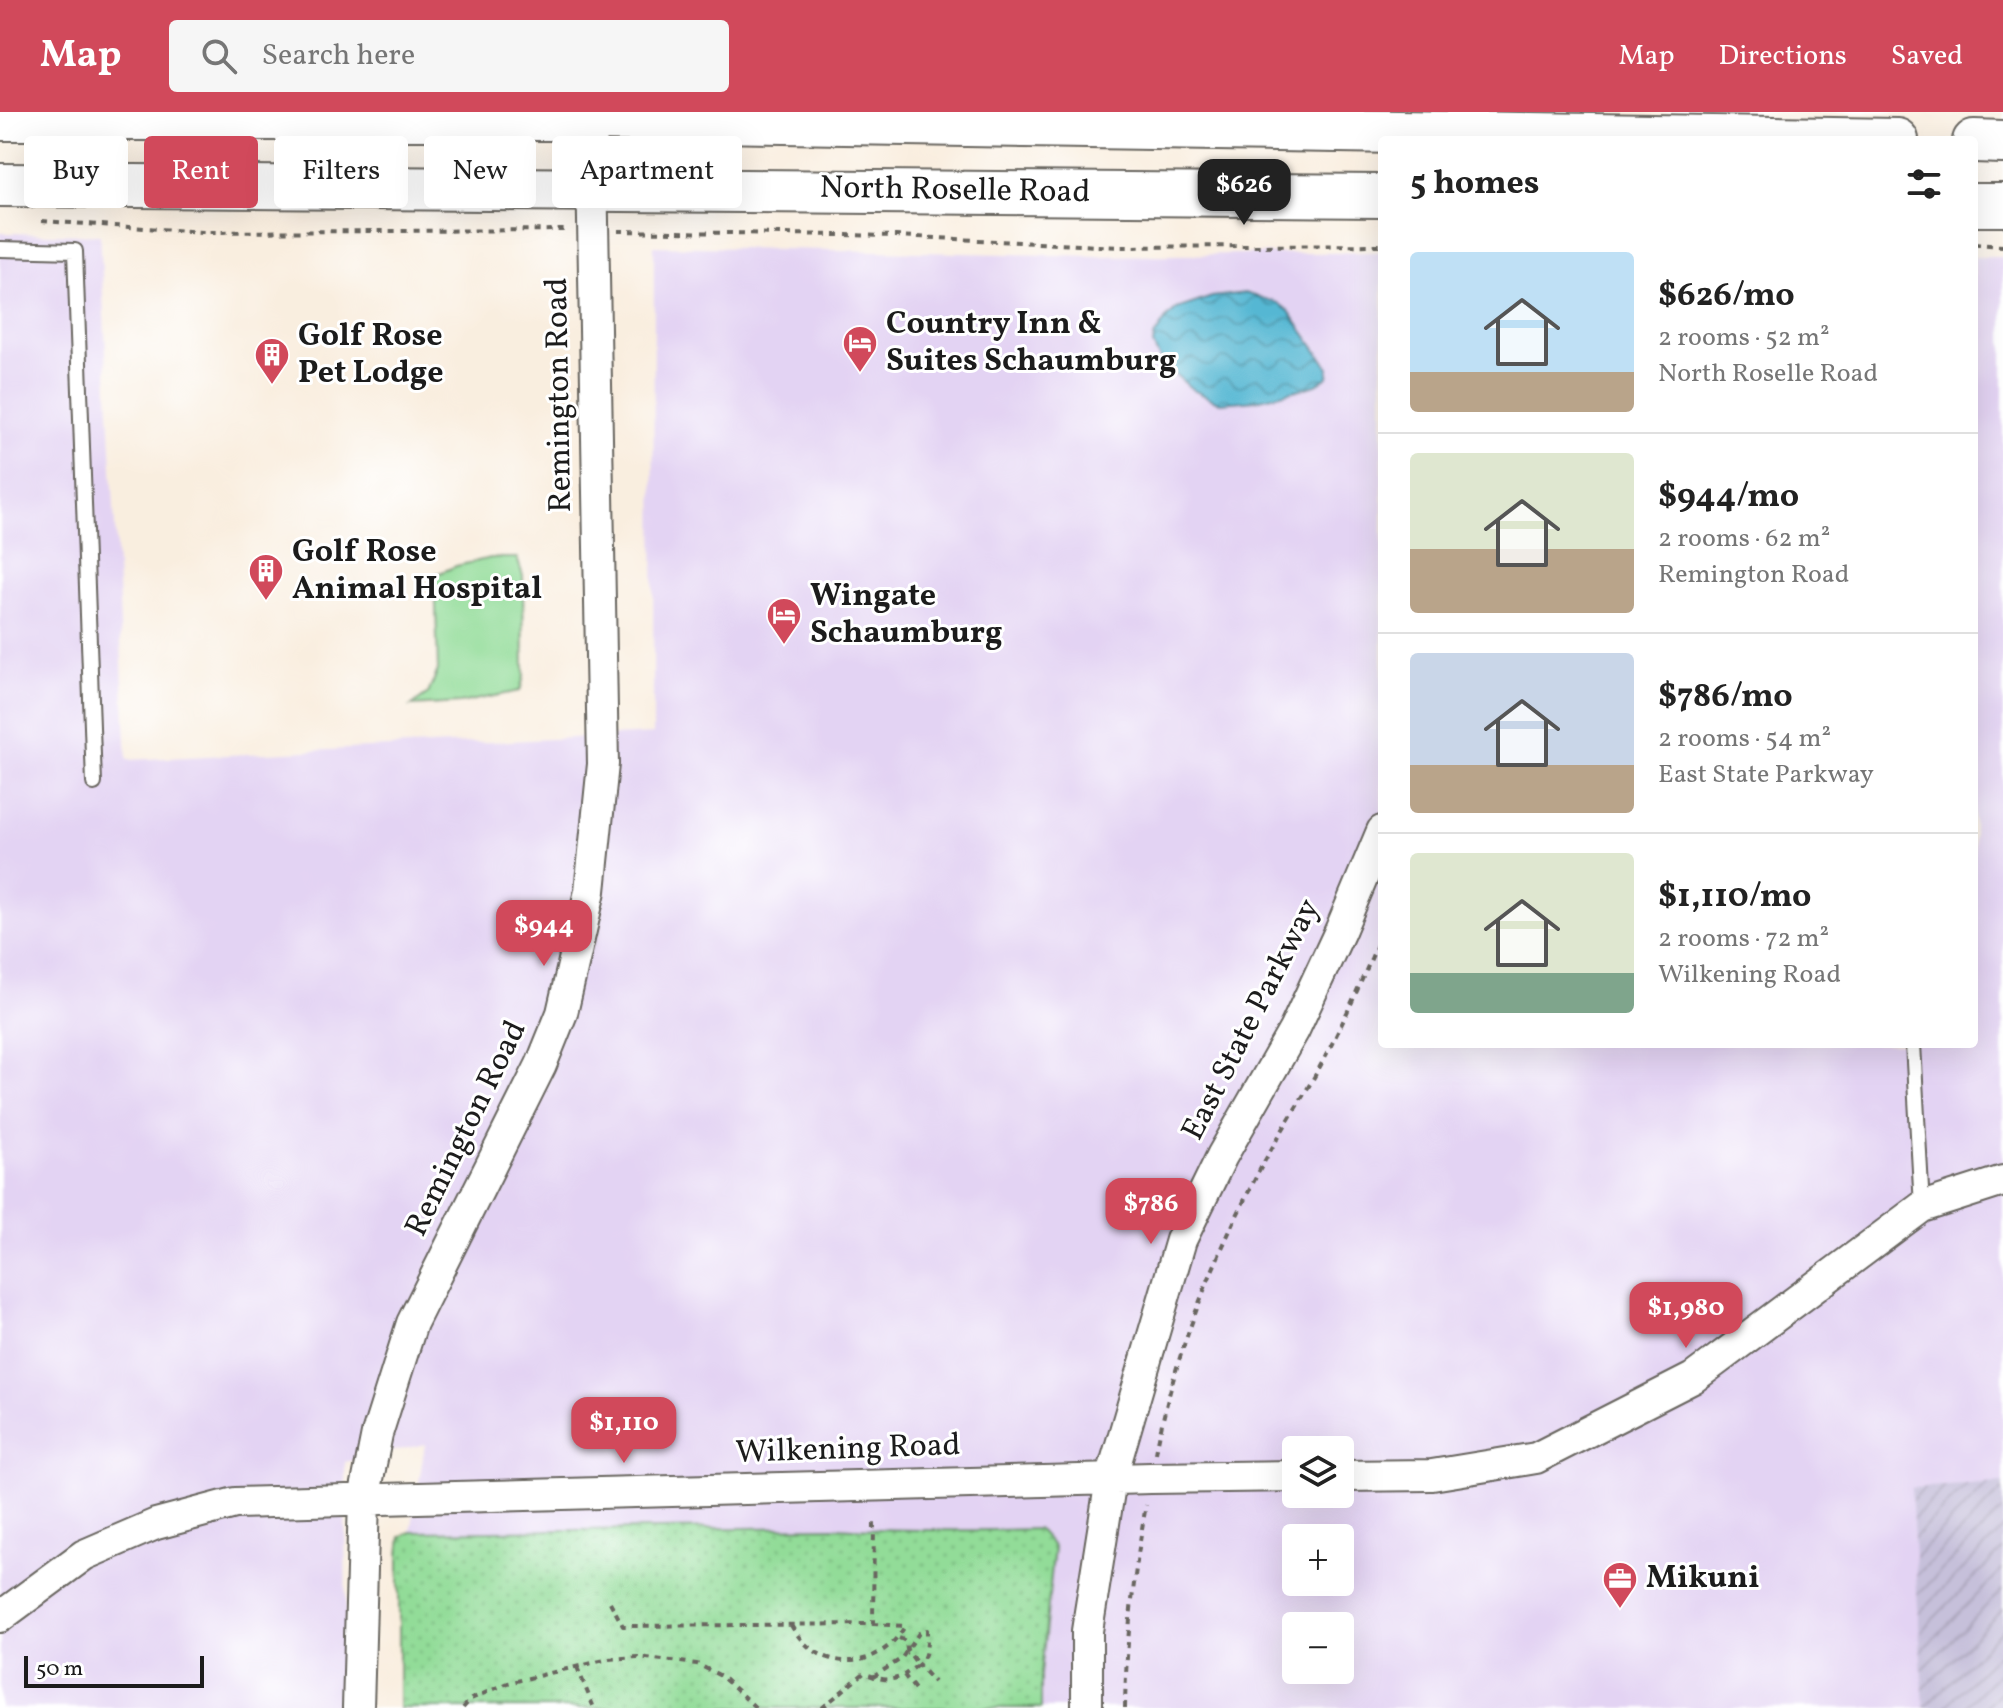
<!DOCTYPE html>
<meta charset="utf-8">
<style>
:root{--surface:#fff;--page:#f6f6f6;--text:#222;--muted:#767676;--line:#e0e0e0;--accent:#d1495b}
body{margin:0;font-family:Vollkorn,serif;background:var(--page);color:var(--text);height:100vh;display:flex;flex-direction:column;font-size:30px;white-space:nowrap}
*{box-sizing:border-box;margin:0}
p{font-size:26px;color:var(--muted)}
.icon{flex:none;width:44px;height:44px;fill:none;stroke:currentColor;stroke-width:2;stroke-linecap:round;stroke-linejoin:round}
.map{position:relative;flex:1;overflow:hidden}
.drawer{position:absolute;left:1378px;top:24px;width:600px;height:912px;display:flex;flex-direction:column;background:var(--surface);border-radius:8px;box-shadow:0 8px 32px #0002}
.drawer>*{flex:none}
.guide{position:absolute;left:24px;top:24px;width:760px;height:72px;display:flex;gap:16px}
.fabs{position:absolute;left:1282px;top:1324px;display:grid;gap:16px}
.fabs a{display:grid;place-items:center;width:72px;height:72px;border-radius:8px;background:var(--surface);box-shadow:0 8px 32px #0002;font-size:40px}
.scale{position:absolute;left:24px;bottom:20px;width:180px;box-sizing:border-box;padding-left:8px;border:4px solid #1c1c1c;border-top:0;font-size:22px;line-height:28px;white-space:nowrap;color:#1c1c1c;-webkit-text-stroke:6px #fff;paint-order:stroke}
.price{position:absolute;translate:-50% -68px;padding:0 18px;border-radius:16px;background:var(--accent);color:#fff;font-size:26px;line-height:52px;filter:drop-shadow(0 2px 4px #0008)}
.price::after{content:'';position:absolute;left:50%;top:48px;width:24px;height:18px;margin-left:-12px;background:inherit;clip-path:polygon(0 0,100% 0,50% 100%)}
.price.current{background:#222;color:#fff}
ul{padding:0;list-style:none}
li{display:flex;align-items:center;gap:24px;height:200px;padding:0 32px}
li+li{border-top:2px solid var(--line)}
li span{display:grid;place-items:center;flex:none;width:224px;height:160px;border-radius:8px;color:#555}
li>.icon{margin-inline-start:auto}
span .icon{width:96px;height:96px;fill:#fffc;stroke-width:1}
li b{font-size:34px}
h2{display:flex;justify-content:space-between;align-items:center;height:96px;padding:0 32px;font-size:34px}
.pill{padding:0 28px;border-radius:8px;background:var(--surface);box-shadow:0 8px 32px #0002;font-size:28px;line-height:72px}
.pill.current{background:var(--accent);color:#fff}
header{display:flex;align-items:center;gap:48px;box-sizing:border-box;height:112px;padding:0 40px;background:var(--accent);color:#fff}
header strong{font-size:38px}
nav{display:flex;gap:44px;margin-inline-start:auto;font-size:28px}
.search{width:560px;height:72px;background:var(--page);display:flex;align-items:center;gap:20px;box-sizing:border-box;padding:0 28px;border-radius:8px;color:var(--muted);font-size:30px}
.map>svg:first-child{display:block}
.built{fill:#e3d3f3;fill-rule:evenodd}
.industrial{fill:url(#industrial-furrows)}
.grass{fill:#92dc98;stroke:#577c5a;stroke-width:2}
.park{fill:url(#park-dots);stroke:#577c5a;stroke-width:2}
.water{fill:url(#water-waves);stroke:#386a78;stroke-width:2}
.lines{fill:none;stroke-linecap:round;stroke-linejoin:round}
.service-casing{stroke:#696660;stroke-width:18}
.minor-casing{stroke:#696660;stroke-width:34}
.secondary-casing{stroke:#696660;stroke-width:46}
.path{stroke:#696660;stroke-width:4;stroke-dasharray:6 6;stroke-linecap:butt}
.service{stroke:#fff;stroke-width:14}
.minor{stroke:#fff;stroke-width:30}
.secondary{stroke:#fff;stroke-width:42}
.labels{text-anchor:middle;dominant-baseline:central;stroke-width:6;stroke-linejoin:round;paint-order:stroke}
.street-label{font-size:32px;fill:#1c1c1c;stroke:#fff}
.poi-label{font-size:32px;font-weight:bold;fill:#1c1c1c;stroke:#fff;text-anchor:start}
</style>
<header>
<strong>Map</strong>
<div class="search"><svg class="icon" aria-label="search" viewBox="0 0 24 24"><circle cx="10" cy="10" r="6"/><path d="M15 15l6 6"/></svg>Search here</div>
<nav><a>Map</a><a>Directions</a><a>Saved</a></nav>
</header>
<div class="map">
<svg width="2003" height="1596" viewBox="0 0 2003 1596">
<defs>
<pattern id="industrial-furrows" width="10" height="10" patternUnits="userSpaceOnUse" patternTransform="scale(2)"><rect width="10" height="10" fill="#c6c0da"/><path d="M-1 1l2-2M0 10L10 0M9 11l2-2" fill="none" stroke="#aaa4ba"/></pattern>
<pattern id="park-dots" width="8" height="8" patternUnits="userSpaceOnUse" patternTransform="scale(2)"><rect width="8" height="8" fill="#92dc98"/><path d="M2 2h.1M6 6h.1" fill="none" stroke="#7dbc82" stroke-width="1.8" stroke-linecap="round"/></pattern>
<pattern id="water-waves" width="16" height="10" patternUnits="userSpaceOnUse" patternTransform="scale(2)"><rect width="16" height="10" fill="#55b7d3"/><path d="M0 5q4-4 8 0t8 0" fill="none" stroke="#4694aa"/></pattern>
</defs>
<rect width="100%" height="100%" fill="#fff"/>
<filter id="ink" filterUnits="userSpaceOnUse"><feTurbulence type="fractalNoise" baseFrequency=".0125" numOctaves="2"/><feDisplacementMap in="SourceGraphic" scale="16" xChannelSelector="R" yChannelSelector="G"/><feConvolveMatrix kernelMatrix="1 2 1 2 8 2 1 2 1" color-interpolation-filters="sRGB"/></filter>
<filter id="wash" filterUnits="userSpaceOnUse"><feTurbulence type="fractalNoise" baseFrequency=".006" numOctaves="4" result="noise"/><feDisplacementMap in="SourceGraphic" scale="32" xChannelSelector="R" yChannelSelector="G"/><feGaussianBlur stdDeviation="1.8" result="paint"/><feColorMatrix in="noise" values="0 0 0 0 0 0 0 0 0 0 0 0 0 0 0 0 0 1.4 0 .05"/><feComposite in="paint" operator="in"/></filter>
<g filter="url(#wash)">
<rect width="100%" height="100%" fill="#f9eedf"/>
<path class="built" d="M0,121L100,123L127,648L653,622L654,134L1099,144L1382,140V932H1974V145H2003V1596H399V1444L411,1420L425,1332L345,1350L346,1596H0ZM1296,1338H1340V1382H1296ZM1296,1426H1340V1470H1296ZM1296,1514H1340V1558H1296Z"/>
<path class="industrial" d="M2003,1371V1596H1924L1911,1376Z"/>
<path class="grass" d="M491,446H517L523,464L524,564L520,579L460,591L411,594L428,582L438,558L435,463L456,454Z"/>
<path class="park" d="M835,1415C903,1419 970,1419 1038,1417L1054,1435L1041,1562V1596H399V1443L401,1425L411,1420Z"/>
<path class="water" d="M1245,181L1278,191L1289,199L1329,256L1328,265L1313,274L1256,288L1220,291L1193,278L1162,251L1153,233L1154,225L1166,207L1177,197L1212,185Z"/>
</g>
<g filter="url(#ink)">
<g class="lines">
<defs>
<path id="service" d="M0,137L75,139L94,671
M1913,932L1922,1095"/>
<path id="minor" d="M1340,1364L1432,1363L1536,1346L1693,1266L1922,1095L2003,1069
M0,1505L84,1443L156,1412L235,1391L1151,1366L1296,1364
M358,1596L364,1387L377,1322L412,1211L541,953L562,901L590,779L603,652L591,0
M1087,1596V1519L1111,1367L1181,1128L1222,1044L1294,918L1340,819L1382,719"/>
<path id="secondary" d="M0,7H591L1897,28
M1974,29L2003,30
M0,73L1382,84
M1974,93H2003"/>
</defs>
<use href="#service" class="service-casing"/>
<use href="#minor" class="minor-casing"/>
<use href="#secondary" class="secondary-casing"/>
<path class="path" d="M42,109L203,120L569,118
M618,119L896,124L1119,135L1382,133
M1974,132L2003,134
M1156,1341C1173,1247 1210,1156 1253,1071C1272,1033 1296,997 1317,960C1342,915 1362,868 1382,821
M610,1490L623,1514L873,1512L874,1410
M791,1513C817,1561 878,1561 905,1514L873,1512
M899,1526L906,1529L907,1538L918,1553L904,1563
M577,1555L594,1596
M873,1565L901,1547L919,1521L927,1518C927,1531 928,1544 918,1553L934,1570
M463,1596L471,1587L508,1571L609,1547L638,1545L697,1552L721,1564L756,1596
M822,1596L864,1561C879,1567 889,1571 904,1563L917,1580
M1125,1596C1126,1527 1134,1461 1146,1393"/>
<use href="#service" class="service"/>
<use href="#minor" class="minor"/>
<use href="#secondary" class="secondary"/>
</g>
</g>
<defs>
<symbol id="hotel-pin" viewBox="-11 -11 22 30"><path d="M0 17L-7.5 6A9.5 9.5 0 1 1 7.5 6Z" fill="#d1495b" stroke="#fff"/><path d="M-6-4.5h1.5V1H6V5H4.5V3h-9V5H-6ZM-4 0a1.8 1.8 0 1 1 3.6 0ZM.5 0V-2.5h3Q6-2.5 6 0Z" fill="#fff"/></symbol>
<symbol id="building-pin" viewBox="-11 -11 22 30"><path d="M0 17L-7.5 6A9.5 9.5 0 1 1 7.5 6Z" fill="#d1495b" stroke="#fff"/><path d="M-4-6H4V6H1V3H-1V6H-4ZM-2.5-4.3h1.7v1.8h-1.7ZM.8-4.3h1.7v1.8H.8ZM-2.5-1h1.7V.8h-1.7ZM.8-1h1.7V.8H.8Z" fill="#fff"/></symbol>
<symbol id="office-pin" viewBox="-11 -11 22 30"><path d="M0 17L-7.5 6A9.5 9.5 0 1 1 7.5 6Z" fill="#d1495b" stroke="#fff"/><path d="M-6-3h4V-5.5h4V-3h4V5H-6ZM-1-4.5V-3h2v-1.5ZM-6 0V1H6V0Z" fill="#fff"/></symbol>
</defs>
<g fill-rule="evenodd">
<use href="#hotel-pin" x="840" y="211" width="40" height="54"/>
<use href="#building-pin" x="252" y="223" width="40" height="54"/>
<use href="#building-pin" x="246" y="439" width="40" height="54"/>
<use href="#hotel-pin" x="764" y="483" width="40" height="54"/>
<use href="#office-pin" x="1600" y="1447" width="40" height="54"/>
</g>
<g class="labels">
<g class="street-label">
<text transform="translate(955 79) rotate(1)">North Roselle Road</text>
<text transform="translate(560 283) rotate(-91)">Remington Road</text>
<text transform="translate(1252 908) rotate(-63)">East State Parkway</text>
<text transform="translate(467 1017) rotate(-64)">Remington Road</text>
<text transform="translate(848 1338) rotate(-2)">Wilkening Road</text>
</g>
<g class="poi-label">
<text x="886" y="213">Country Inn &amp;<tspan x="886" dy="37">Suites Schaumburg</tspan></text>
<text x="298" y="225">Golf Rose<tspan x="298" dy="37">Pet Lodge</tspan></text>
<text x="292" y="441">Golf Rose<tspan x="292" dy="37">Animal Hospital</tspan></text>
<text x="810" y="485">Wingate<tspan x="810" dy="37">Schaumburg</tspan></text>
<text x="1646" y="1467">Mikuni</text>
</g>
</g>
</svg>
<div class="fabs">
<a><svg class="icon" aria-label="layers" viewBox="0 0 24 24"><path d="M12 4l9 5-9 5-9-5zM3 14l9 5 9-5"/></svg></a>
<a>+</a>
<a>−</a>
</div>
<div class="scale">50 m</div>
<b class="price current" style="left:1244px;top:115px">$626</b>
<b class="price" style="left:544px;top:856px">$944</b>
<b class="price" style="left:1151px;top:1134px">$786</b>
<b class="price" style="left:1686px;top:1238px">$1,980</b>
<b class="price" style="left:624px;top:1353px">$1,110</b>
<div class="guide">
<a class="pill">Buy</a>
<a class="pill current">Rent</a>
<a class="pill">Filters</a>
<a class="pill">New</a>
<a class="pill">Apartment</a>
</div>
<section class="drawer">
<h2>5 homes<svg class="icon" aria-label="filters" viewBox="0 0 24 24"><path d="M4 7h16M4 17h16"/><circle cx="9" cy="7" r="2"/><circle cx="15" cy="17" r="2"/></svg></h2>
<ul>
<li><span style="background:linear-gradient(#bfe0f5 75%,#b9a48a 0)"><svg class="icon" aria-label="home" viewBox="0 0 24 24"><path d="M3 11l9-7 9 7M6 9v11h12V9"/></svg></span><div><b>$626/mo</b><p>2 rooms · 52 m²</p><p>North Roselle Road</p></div></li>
<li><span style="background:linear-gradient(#dfe7d0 60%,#b9a48a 0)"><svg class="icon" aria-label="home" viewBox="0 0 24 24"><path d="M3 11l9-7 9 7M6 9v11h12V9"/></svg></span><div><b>$944/mo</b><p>2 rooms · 62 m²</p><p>Remington Road</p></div></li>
<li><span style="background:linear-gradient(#c9d6e8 70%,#b9a48a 0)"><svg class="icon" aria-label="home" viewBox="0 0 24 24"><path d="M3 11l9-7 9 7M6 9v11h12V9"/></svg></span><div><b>$786/mo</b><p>2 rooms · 54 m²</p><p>East State Parkway</p></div></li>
<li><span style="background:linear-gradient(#dfe7d0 75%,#7fa58c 0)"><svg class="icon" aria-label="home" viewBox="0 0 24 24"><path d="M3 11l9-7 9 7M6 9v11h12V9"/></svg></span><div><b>$1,110/mo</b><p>2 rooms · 72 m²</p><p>Wilkening Road</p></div></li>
</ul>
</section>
</div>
